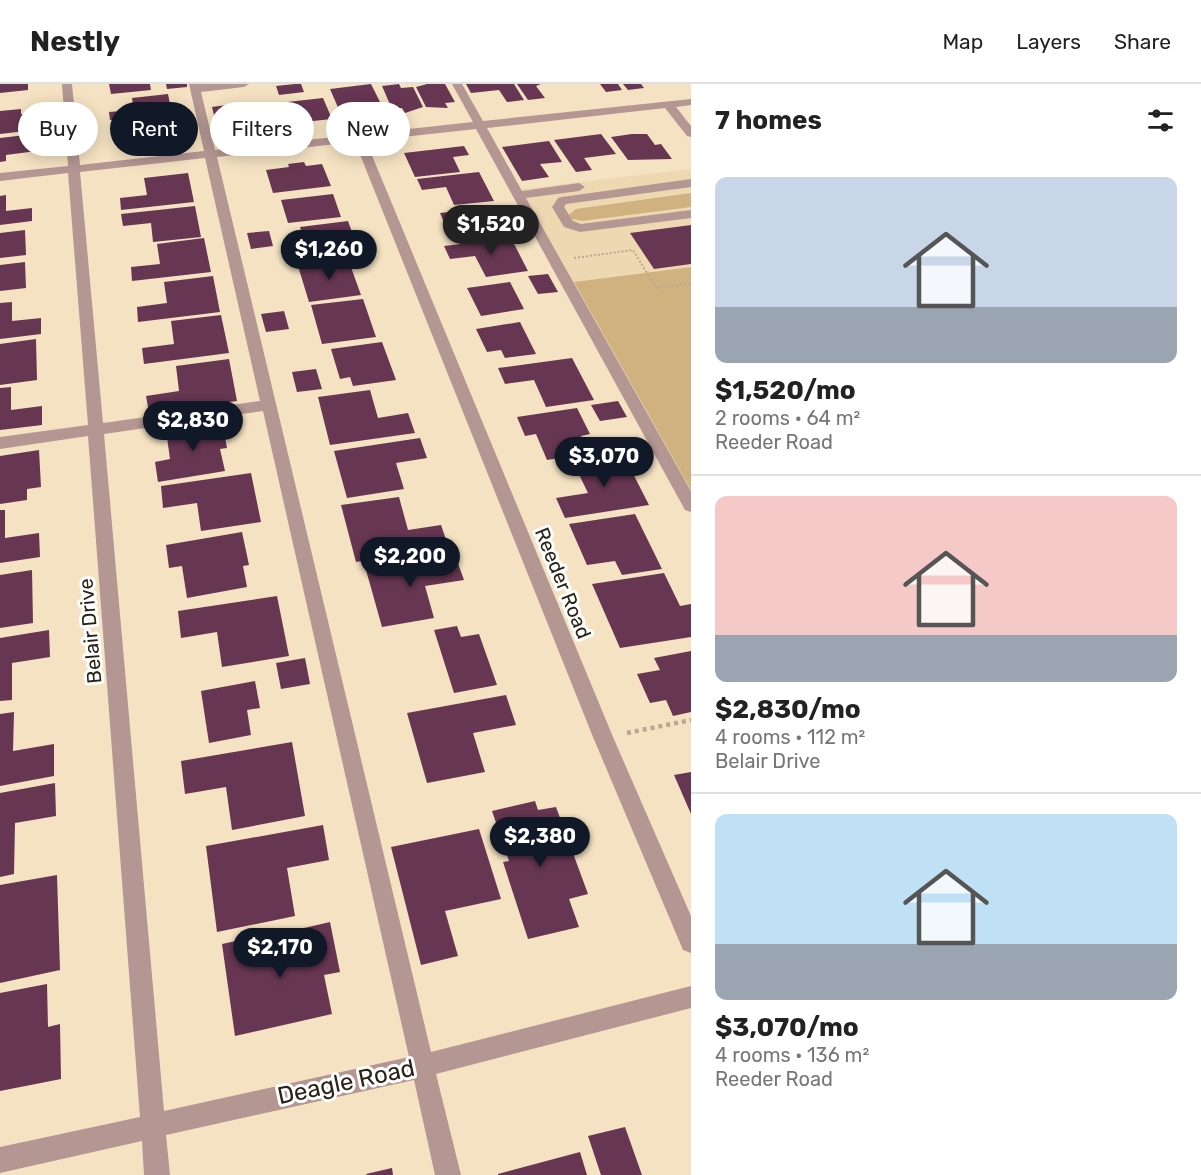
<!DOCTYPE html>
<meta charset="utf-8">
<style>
:root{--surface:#fff;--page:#f2f2f2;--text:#222;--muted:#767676;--line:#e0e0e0;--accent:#111827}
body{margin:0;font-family:Rubik,sans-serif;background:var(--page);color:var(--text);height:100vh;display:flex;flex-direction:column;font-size:22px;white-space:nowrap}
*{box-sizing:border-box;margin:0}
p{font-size:20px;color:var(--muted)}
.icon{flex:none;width:33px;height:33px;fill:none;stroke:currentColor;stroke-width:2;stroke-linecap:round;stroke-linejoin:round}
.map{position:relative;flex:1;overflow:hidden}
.details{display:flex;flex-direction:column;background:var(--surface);width:510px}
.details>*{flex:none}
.top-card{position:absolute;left:18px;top:18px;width:570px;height:54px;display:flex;gap:12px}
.price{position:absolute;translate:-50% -51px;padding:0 14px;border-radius:21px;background:var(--accent);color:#fff;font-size:20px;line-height:39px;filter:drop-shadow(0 2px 3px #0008)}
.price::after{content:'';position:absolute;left:50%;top:36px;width:18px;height:14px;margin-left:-9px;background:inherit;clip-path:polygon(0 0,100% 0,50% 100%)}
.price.selected{background:#222;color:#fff}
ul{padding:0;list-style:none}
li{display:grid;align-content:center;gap:12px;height:318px;padding:0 24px}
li+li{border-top:2px solid var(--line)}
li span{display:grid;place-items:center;height:186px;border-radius:12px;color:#555}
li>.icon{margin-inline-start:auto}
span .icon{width:108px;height:108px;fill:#fffc;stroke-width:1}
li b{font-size:26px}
h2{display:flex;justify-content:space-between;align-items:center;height:72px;padding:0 24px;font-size:26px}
.chip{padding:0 21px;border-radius:27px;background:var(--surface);box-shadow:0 3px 15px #0003;font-size:21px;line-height:54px}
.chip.selected{background:var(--accent);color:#fff}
header{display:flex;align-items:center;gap:36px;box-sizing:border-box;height:84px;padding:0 30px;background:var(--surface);border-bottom:2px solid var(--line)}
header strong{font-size:28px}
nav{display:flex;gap:33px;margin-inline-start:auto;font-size:21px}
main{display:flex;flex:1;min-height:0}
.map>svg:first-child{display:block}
.built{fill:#eed8b1}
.green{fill:#cfb280}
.building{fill:#673652}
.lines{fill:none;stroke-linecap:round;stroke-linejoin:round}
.path-far1{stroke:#b7a88e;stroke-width:2;stroke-dasharray:2 2;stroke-linecap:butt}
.path{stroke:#b7a88e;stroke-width:4.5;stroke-dasharray:4 4;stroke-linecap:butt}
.minor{fill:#b49693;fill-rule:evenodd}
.labels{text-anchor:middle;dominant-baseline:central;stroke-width:6;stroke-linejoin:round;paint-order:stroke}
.street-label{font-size:20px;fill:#292216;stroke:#fff}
.near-street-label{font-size:24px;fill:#292216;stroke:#fff}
</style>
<header>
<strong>Nestly</strong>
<nav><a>Map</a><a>Layers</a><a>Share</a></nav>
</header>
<main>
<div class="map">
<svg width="691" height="1091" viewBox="0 0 691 1091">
<rect width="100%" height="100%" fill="#f4e2c2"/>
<path class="built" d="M691,85V183L574,198L521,105Z"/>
<path class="green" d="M691,109V123L582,137L572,135L569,131L576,125Z
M691,183V406L574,198Z"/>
<path class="building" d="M0,0H28V6L0,9Z
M109,0H150L151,6L111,10Z
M166,0H187V3L167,5Z
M295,0H301L304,8L279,11L276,2Z
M371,0L381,20L356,23L360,33L343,35L330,5Z
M399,0L401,4L413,3L423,23L405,29L402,24L392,25L382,2Z
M427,0H445L455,18L445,19L448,24L426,23L416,3Z
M466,0H514L524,16L507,18L499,6L471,9Z
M517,0H541L536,2L545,14L528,16Z
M600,0H618L622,6L606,8Z
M623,0H641L644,4L628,6Z
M168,10L172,30L110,36L109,28L134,26L132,14Z
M323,14L332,35L294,39L287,18Z
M274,20L281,40L218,47L212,23L227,21L228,25Z
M21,25V30H25L26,47L0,50V27Z
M173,36L177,57L139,61L137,48L112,51L111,42Z
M43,49L44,66L6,71V77L0,78V54Z
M601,50L616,70L584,74L592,86L576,88L554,56Z
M632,50H647L655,61L661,60L672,75L628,76L611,53Z
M549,57L562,78L540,80L549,93L522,97L502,63Z
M464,62L469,71L453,73L460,88L415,93L404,69Z
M304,78L306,82L322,80L331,102L273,109L266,86L289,83L288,80Z
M479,88L494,117L454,121L446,103L422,106L417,95Z
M188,89L194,118L121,126L120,114L147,111L144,94Z
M333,110L341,133L288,139L281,116Z
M6,111V127L32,124V137L0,141V112Z
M195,122L201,153L153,158L151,139L123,142L121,130Z
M483,124L496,152L452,157L440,129Z
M348,137L360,170L310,176L300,143Z
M521,141L526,150L508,152L504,143Z
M691,141V180L654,185L630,149Z
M25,146L26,171L0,174V149Z
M269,147L273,162L251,165L247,149Z
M204,154L211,188L132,197L131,183L160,180L157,160Z
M511,154L528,187L486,193L475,172L450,175L444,162Z
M348,175L361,211L309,218L298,182Z
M25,178L26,204L0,207V181Z
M548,190L558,208L538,210L528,192Z
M213,192L220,228L138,238L137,223L167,219L164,198Z
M510,198L524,225L481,232L467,204Z
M363,215L376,253L322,260L311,221Z
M12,218V237L41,234V250L0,255V219Z
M284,227L289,245L266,248L261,230Z
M221,231L229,269L144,280L142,264L174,260L171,237Z
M520,238L536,270L505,274L501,266L487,268L476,245Z
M36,255L37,296L0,301V260Z
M382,258L396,296L353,302L350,293L340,295L331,265Z
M572,274L594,316L546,323L534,296L505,300L498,284Z
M229,275L237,317L149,329L146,312L179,307L176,282Z
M316,285L322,305L297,308L292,288Z
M11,303V326L42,322V341L0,346V304Z
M370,306L378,334L408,329L415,349L330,361L318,313Z
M618,317L627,333L600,337L591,321Z
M577,324L590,350L581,352L586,360L580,361L585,370L547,376L536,350L525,352L517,333Z
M222,338L227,364L220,365L225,387L158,398L155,378L170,375L166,346Z
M420,354L427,374L396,379L404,405L347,414L334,367Z
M39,366L41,403L27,405V416L0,420V372Z
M623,370L649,421L565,434L556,414L588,409L573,378Z
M251,389L261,438L201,447L197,419L163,424L161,402Z
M399,413L408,446L441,441L449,464L356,478L341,421Z
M0,426H5V454L39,449L40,473L0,479Z
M635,430L662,485L622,491L615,477L587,481L569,440Z
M242,448L249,481L243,482L247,503L187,514L182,482L169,484L166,461Z
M455,471L464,496L425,502L434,534L382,543L366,486Z
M32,486L33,539L0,544V491Z
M664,489L680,522L691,520V553L620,564L592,500Z
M277,512L289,572L222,583L217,548L181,554L178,527Z
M457,542L461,553L479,550L497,601L454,609L434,546Z
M49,546L50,573L12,579V616L0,617V554Z
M691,567V628L673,632L666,616L650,619L637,590L660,586L654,574Z
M305,574L310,600L281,605L276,579Z
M255,597L260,624L247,626L251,651L209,659L201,607Z
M506,611L516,641L473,649L485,688L427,699L407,629Z
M14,628L13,667L54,660V692L0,702V630Z
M292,658L305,732L232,746L226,703L185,710L181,677Z
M691,688V730L674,691Z
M55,699L56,732L15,739L14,790L0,793V709Z
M535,717L538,726L556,723L588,810L569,815L579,843L528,855L503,778L509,777L492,727Z
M323,741L329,776L287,784L295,832L217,848L206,762Z
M479,745L501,815L445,827L458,872L421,881L391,763Z
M57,791L60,886L0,899V801Z
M330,838L340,888L324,891L332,930L235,952L222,860L254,853L256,864L292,856L291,847Z
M47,900L48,943L60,940L61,995L0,1007V909Z
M625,1043L642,1091H601L588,1052Z
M580,1068L587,1091H498V1090Z
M392,1084L393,1091H367L366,1090Z"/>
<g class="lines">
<path class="path-far1" d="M574,174L633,166L656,204L691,199"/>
<path class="path" d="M627,649L691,636"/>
<path class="minor" d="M62,0H72L80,81L204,67L189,0H249L244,3L201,8L215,66L473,38L452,0H462L483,37L691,15V21L676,23L691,42V53L687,52L665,24L487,44L522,107L579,99L585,103L579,107L526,114L691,407V428L685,426L476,45L366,57L613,653L691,832V869L683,866L593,653L355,58L217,73L431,968L691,902V924L436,990L461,1091H435L414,996L166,1051L170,1091H144L142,1057L0,1089V1063L140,1033L88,352L0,365V353L88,341L68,89L0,97V89L68,82ZM205,74L260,317L103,339L80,88ZM263,327L409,973L164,1027L104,350Z
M691,95V103L566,120L564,123L573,137L581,140L691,126V134L580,148L564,143L552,123L558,114L562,113Z"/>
</g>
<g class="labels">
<g class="street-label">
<text transform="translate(563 499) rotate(68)">Reeder Road</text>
<text transform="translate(90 547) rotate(-95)">Belair Drive</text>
</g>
<g class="near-street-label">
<text transform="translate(346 998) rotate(-12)">Deagle Road</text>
</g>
</g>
</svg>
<b class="price selected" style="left:491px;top:172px">$1,520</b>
<b class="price" style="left:329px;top:197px">$1,260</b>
<b class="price" style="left:193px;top:368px">$2,830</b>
<b class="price" style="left:604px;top:404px">$3,070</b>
<b class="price" style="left:410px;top:504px">$2,200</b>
<b class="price" style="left:540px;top:784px">$2,380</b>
<b class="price" style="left:280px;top:895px">$2,170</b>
<div class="top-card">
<a class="chip">Buy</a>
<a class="chip selected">Rent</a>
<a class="chip">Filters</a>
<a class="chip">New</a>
</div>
</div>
<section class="details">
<h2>7 homes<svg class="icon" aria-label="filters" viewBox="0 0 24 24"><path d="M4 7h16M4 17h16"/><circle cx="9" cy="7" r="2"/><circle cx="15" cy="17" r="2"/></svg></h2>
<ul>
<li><span style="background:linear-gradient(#c9d6e8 70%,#9aa5b1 0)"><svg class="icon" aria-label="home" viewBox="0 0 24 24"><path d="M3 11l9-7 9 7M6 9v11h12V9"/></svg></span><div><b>$1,520/mo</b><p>2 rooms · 64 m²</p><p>Reeder Road</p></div></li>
<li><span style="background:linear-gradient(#f6c9c9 75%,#9aa5b1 0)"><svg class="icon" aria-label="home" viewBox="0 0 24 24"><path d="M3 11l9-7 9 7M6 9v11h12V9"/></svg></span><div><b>$2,830/mo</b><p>4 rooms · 112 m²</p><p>Belair Drive</p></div></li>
<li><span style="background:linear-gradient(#bfe0f5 70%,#9aa5b1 0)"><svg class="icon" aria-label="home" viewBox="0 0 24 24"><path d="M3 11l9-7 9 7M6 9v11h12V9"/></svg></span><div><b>$3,070/mo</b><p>4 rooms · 136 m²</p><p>Reeder Road</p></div></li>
</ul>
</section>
</main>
